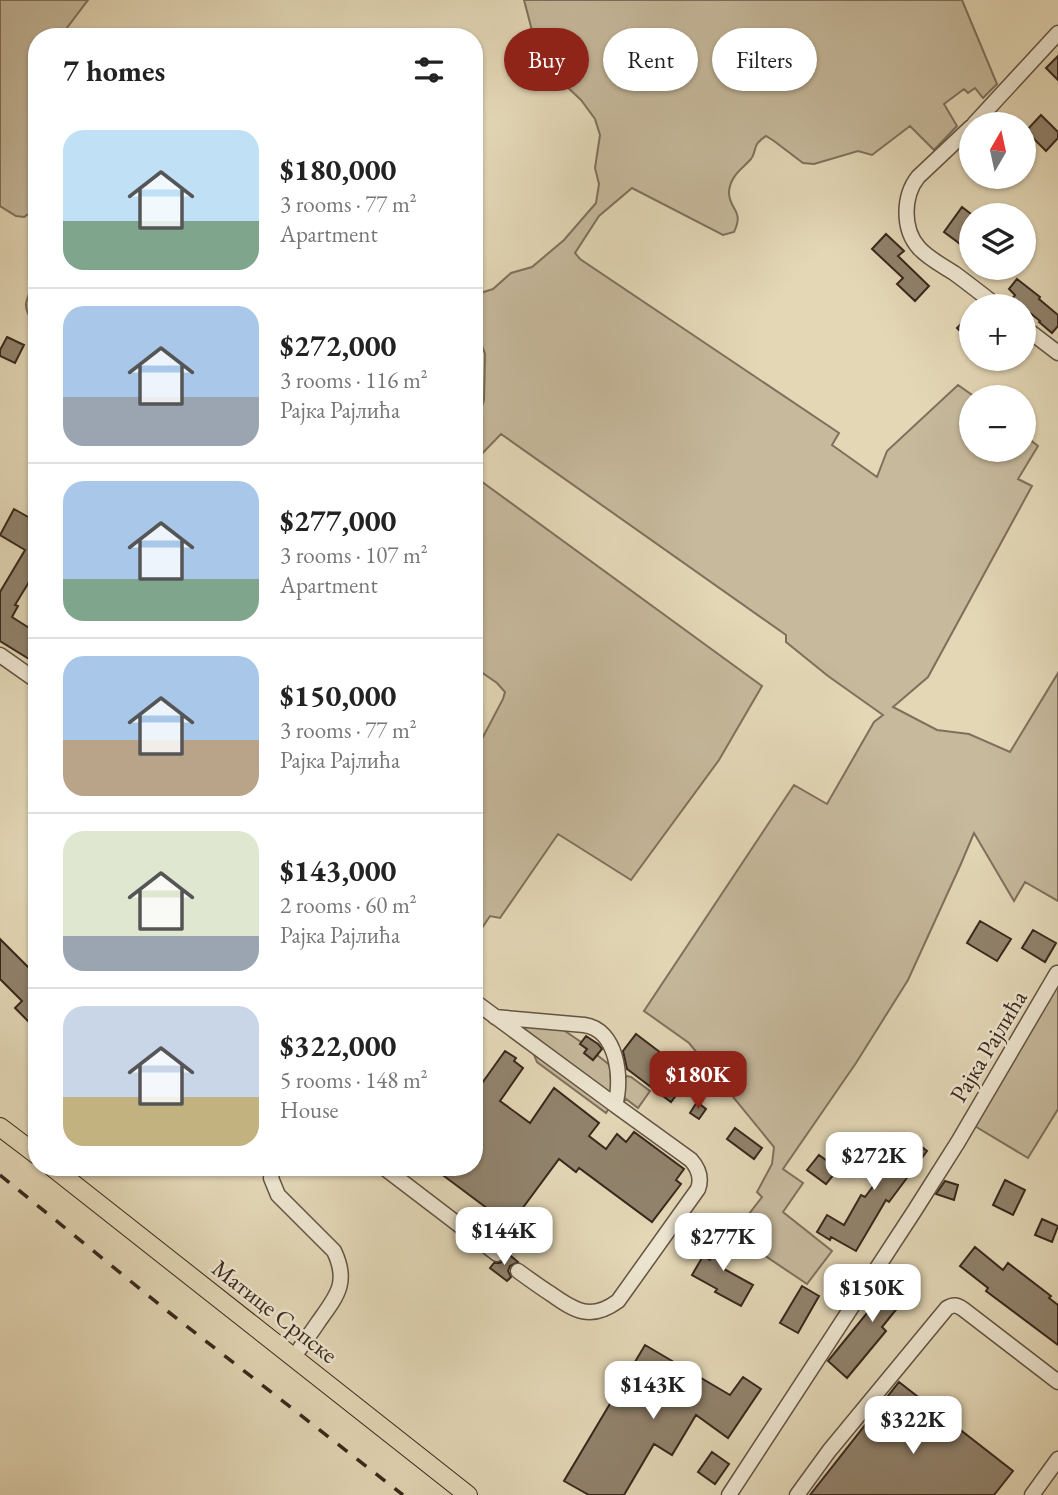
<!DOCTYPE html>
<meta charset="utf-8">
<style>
:root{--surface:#fff;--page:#f2f2f2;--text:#222;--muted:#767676;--line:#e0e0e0;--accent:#8f2418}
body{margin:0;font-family:"EB Garamond",serif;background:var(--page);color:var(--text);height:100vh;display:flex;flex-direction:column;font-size:26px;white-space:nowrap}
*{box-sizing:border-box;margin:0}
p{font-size:23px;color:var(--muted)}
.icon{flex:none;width:38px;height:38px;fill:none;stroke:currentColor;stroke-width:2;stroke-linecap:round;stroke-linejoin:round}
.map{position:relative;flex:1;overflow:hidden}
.side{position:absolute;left:28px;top:28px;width:455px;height:1148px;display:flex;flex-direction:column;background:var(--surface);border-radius:28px;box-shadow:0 2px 5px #0004}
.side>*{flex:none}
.hud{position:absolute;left:504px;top:28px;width:448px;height:63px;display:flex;gap:14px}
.needle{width:46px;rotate:9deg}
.tools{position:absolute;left:959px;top:112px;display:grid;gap:14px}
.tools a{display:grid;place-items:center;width:77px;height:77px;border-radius:50%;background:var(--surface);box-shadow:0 2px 5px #0004;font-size:35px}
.price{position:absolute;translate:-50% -60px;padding:0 16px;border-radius:14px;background:#fff;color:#222;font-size:23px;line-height:46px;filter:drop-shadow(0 2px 4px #0008)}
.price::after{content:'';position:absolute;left:50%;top:42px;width:21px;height:16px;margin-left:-10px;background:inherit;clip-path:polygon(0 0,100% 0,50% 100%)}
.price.current{background:var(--accent);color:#fff}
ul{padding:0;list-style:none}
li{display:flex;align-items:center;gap:21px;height:175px;padding:0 35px}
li+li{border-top:2px solid var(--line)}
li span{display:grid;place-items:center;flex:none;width:196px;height:140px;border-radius:21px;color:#555}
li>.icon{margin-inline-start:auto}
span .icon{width:84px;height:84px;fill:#fffc;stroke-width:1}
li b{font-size:30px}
h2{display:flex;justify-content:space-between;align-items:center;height:84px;padding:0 35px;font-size:30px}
.pill{padding:0 24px;border-radius:32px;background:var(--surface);box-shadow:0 2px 5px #0004;font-size:24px;line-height:63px}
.pill.current{background:var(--accent);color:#fff}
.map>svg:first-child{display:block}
.green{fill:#c6b99c;stroke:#7f705c;stroke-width:2}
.building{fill:#91836d;stroke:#38281d;stroke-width:2}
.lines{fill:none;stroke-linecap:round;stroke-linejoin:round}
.minor-casing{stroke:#635443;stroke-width:17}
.major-casing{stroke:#38281d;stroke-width:20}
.minor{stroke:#ede5d0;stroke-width:14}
.major{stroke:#e3d7b6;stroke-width:18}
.rail{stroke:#38281d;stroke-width:3.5;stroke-dasharray:12 12;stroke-linecap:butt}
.labels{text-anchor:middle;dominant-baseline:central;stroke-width:5;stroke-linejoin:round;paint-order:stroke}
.street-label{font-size:24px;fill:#38281d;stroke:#ede5d0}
</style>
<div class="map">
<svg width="1058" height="1495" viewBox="0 0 1058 1495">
<rect width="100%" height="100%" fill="#e3d7b6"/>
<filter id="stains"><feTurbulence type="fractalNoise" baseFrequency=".00286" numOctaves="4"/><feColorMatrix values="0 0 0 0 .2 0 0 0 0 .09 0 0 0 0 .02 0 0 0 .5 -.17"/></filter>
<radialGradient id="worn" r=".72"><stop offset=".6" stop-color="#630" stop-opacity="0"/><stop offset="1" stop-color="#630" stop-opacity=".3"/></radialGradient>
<path class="green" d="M0,0H88L60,37H37V208L24,217L16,216L0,206Z
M524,0H962L997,84L983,98L975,88L968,93L964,89L944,104L957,126L934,150L910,126L872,155L858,151L814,164L803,163L774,141L766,136C764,137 758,142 757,144C754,149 755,154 751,159C742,169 731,175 729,191C728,210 745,209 734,232L723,235L632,188L599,216L575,253L580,259L839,433L832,445L877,477L887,451L958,385L975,397H971V450H1024V435L1038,446L1018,479L1032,486L928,677L893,707L937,730L969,734L1010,752L1058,673V901L1025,882L1014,901L974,833L960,866L908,980L856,1063L783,1169L803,1183L783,1212L832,1251L807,1284L740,1239L752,1224L745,1219L762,1197L757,1192L772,1164L774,1147L689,1043L644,1011L794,785L827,804L874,722L883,715L828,676L786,642V635L501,434L474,462V429L484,400L485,354L474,324V295L493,289L511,273L532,267L564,240L596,203L599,184L595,168L600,135L595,119L581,100L548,69L535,42Z
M37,278V327C19,306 26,300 37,278Z
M474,476L762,686L719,760L631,880L558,834L500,918L490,916L474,940V754L503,699L505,692L497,683L474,667Z
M1058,984V1109L1028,1158L973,1125Z
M517,1025L562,1029L581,1042V1044L587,1049L585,1053L593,1060L597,1055L611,1066L613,1095Z
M533,1052L611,1105L606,1113L537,1062Z
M627,1076L631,1077L650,1091L638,1108L626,1099L622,1104L625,1078Z"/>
<path class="building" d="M1058,56V80L1046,68Z
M1041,115L1058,132V138L1046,151L1026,131Z
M962,207L971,214V243L967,249L944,232Z
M886,234L904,251L898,256L929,286L915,301L897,284L903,278L872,249Z
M1017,279L1040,297L1039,299L1058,315V326L1052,333L1039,322L1040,321L1024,308V306L1012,299L1015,295L1009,289Z
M971,314V342L957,328Z
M7,337L24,345L15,363L0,356V350Z
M14,509L37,522V569L15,605L18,606L12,617L37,633V647L29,659L0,641V592L25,550L0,535Z
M980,921L1011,939L997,961L967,943Z
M1033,930L1056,943L1045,962L1022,948Z
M0,939L37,976V1030L15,1008L22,1001L0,979Z
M636,1034L665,1056L667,1054L693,1073L671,1102L627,1069L623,1051Z
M586,1036L598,1044L602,1049L593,1060L584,1053L587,1049L580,1044Z
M505,1051L516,1058L514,1061L523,1068L500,1101L530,1123L554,1088L599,1123L589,1136L606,1149L617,1134L626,1142L634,1132L684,1169L676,1180L681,1184L652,1222L579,1168L576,1172L559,1159L502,1236L480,1220L488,1209L432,1167H474V1082L480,1086Z
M697,1102L706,1109L699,1119L690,1113Z
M735,1128L762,1148L754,1159L727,1139Z
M869,1135L898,1156L911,1139L927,1151L889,1202L886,1200L856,1251L831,1237L830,1240L817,1232L827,1215L844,1225L861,1195L865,1197L883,1173L879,1170L882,1166L859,1149Z
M819,1155L838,1169L826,1184L807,1170Z
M1005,1180L1025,1190L1013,1215L993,1205Z
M945,1181L958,1185L954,1200L936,1194Z
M1042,1219L1058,1226L1052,1242L1035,1235Z
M725,1233L739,1241L724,1269L753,1285L741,1306L715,1292L717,1289L692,1275L703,1256L710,1260Z
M975,1247L1003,1270L1008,1263L1051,1296L1049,1298L1058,1305V1345L986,1291L988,1288L960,1266Z
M506,1252L518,1262L510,1266L508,1271L511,1277L507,1281L490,1268L494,1263H500L504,1260Z
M897,1270L916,1285L882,1327L886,1331L847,1378L828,1361L872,1307L868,1304Z
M802,1286L819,1296L798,1333L780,1323Z
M645,1345L730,1395L743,1377L761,1389L728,1438L696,1415L672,1455L654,1444L624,1495H589L564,1481Z
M899,1382L1013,1471L994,1495H810Z
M712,1452L729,1464L715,1484L698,1472Z"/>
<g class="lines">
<defs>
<path id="minor" d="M974,124L1058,33
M971,127L918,177C903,196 902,229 919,248C929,259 942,265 954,273C969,284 983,295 997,306
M1024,327L1058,353
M0,655L37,681
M474,1001L615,1105C623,1079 617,1029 584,1025L495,1017
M273,1167L271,1178L278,1195L334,1251C349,1282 337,1296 319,1321C311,1333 302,1345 294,1357
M383,1167L497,1254
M518,1271C529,1279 540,1287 551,1294C575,1311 591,1321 618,1301L698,1189C702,1178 699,1169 691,1160L615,1105
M729,1495L915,1210L958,1142L1057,973
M797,1495L829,1451L947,1308C954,1304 957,1305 963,1309L1058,1382
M1032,1495L1058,1459"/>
<path id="major" d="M0,1127L37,1155
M52,1167L468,1495"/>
</defs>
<use href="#minor" class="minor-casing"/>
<use href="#major" class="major-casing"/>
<use href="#minor" class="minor"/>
<use href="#major" class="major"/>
<path class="rail" d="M0,1175L166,1310L403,1495"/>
</g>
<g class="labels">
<g class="street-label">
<text transform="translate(988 1046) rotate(-59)">Рајка Рајлића</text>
<text transform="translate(275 1311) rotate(38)">Матице Српске</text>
</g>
</g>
<rect width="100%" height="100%" filter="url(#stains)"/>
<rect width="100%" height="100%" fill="url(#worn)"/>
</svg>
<div class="tools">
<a><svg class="needle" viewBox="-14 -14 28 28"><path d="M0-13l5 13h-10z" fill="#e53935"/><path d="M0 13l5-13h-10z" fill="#767676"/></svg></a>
<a><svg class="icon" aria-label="layers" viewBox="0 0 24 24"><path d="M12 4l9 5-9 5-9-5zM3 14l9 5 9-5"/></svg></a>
<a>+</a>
<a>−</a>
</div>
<b class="price current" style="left:698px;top:1111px">$180K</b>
<b class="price" style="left:874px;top:1192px">$272K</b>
<b class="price" style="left:504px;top:1267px">$144K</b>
<b class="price" style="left:723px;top:1273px">$277K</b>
<b class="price" style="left:872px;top:1324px">$150K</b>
<b class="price" style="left:653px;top:1421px">$143K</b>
<b class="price" style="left:913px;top:1456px">$322K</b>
<div class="hud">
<a class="pill current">Buy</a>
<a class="pill">Rent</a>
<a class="pill">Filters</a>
</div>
<section class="side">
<h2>7 homes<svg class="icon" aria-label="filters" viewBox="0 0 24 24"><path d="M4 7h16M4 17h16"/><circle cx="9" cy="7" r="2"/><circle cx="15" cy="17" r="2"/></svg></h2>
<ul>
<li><span style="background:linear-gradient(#bfe0f5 65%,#7fa58c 0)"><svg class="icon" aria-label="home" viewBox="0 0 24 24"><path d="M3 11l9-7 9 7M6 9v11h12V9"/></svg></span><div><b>$180,000</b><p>3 rooms · 77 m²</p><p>Apartment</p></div></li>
<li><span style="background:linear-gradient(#a9c7e8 65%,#9aa5b1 0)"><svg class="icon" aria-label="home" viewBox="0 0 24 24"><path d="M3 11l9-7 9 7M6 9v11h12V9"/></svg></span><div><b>$272,000</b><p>3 rooms · 116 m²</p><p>Рајка Рајлића</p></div></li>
<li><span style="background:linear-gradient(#a9c7e8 70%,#7fa58c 0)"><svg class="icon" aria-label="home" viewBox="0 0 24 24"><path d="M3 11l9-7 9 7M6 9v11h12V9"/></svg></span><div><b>$277,000</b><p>3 rooms · 107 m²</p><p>Apartment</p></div></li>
<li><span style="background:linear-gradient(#a9c7e8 60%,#b9a48a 0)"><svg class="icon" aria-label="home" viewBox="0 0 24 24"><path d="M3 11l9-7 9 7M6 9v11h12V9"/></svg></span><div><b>$150,000</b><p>3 rooms · 77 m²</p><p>Рајка Рајлића</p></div></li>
<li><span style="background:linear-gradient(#dfe7d0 75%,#9aa5b1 0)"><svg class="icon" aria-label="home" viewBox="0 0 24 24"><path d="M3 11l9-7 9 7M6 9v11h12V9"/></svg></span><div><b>$143,000</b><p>2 rooms · 60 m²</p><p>Рајка Рајлића</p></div></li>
<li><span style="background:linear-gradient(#c9d6e8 65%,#c2b280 0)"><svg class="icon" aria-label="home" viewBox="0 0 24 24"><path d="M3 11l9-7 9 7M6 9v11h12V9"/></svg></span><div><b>$322,000</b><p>5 rooms · 148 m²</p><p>House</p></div></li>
</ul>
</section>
</div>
